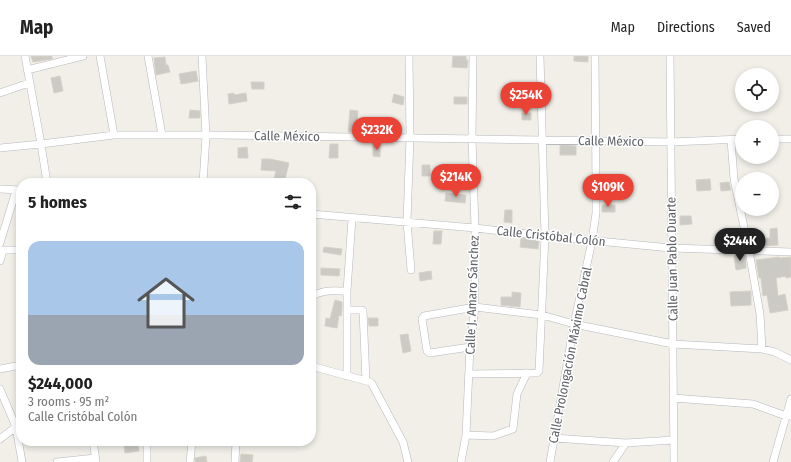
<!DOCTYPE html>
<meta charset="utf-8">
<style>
:root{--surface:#fff;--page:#f6f6f6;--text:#222;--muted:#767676;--line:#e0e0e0;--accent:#ea4335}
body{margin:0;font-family:"Fira Sans Condensed",sans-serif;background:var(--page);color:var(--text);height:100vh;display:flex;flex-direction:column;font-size:15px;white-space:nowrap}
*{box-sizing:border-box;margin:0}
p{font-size:13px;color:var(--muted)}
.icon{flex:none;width:22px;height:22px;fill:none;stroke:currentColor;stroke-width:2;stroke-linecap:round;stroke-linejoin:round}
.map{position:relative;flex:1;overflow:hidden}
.side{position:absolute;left:16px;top:122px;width:300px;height:268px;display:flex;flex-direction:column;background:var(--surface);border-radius:16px;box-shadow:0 2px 6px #0003}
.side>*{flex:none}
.buttons{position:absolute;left:735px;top:12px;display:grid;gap:8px}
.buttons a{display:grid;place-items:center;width:44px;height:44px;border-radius:50%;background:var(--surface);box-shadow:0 2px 6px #0003;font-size:20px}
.price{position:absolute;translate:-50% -34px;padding:0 9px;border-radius:14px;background:var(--accent);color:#fff;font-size:13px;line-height:26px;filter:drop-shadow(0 1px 2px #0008)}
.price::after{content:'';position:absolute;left:50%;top:24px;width:12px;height:9px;margin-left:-6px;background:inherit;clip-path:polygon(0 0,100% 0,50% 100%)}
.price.selected{background:#222;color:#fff}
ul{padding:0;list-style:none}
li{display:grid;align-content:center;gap:8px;height:212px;padding:0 12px}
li+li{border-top:1px solid var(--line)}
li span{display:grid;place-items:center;height:124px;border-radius:12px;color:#555}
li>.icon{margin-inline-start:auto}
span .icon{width:72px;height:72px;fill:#fffc;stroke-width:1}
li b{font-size:17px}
h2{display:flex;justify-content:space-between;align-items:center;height:48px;padding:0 12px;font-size:17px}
header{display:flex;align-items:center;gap:24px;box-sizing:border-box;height:56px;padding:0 20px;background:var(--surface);border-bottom:1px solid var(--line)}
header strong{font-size:19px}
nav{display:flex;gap:22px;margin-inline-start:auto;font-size:14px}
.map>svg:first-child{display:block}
.building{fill:#cccac5;stroke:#d6d1c6}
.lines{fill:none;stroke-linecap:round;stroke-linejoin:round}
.street-casing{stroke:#b5b8bc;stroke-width:8}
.street{stroke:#fff;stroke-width:7}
.labels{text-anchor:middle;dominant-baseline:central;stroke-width:3;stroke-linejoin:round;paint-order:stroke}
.street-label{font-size:13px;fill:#5f6368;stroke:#fff}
</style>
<header>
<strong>Map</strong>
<nav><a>Map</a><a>Directions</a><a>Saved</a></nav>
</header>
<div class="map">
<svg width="791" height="406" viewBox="0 0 791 406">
<rect width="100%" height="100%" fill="#f1efe8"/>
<path class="building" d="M31,0H52V3L33,6Z
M453,0H466V4H468L467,12L452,11Z
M574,0H588V6L574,5Z
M165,1L166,9H168L170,16L156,19L154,2Z
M196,15L198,25L181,28L179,18Z
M60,20L63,35L54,37L51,22Z
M251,26H264V33H252Z
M234,37V39L246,37L247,45L229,48L228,38Z
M394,38L404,41L403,49L392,46Z
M454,41H467V48H454Z
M190,54L200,55V62H189Z
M350,54L358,55L356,76H348Z
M522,57H531V64H522Z
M330,88H338V102H329Z
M373,89H380V101L373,100Z
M560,89L576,90V99H560Z
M247,91L248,102H238V92Z
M262,103H270L289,107L284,127H273L276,115L261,114Z
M422,109H430V120H422Z
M710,123L711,134L697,135L696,124Z
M729,126L731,134L721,135L720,127Z
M446,137L466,139L465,147L445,145Z
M602,149H615V156H602Z
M505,154H512V167L504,166Z
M680,160H691L692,168L680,169Z
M777,172L778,189L765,190H753L750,176L758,175L759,183L770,182V173Z
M434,175H442L441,188H433Z
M521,182L539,184L538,193L520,191Z
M324,191L342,193L341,199L323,196Z
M739,199H745L746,212L736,214L734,200Z
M779,201L780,202L791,201V221L786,222V220L776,222L778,240L785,238L788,254L770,257L767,239L763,240L761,222H759L756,204Z
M321,212L340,213L339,220L321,219Z
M431,215L432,223L420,225L419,217Z
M751,235V249L731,250L730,236Z
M512,236L521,237L520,251L501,249V241H512Z
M335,244L342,246V254L341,260L339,259L337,272L325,270L326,262L330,263Z
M368,262H378V270H369Z
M408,278L411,295L403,297L400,279Z
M137,386L139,395L125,397L124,388Z
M241,398L253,399L252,406H240Z
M206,400L207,406H195V402Z"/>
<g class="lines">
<defs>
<path id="street" d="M25,0L41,88L47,127
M100,0L114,79
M148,0L162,79
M202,0L206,80L203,127
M409,0L410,82L407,166L411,214
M670,0L674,406
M27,14L83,0
M0,37L29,27
M772,83H791
M731,84L734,123L749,195L760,258L762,293
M0,92L41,88L114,79H217L671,86L742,83
M0,133L20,134
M311,158L475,172L545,180L671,192L791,196
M0,187L16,135
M0,193L2,198L0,205
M0,194H21
M311,241C323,233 333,235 347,235
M347,254H362L363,255L366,325
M470,291L430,297L427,295L422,263L424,260L475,251L542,259L574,268L673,288L762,293L775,296L791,304
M311,310L370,326L372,328L403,386L408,406
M0,313L21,309
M469,318L537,317L539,315L545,180L540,0
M347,320V235L352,162
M0,333L16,371L22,406
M673,342L753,348L786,360H791
M466,379L493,380L513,373L517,338L527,317
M554,382L626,387L674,384
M0,383L21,367
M93,385L96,405
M235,405L236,385
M57,406L95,402
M147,406V385
M190,406L192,385
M461,406L466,379L470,291L475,251V172L472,83L473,0
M550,406L574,268L592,185L596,157V133L595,0
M613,406L626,387
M773,406L791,343"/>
</defs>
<use href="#street" class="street-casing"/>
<use href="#street" class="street"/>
</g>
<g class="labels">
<g class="street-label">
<text transform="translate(287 80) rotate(1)">Calle México</text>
<text transform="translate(611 85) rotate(1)">Calle México</text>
<text transform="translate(551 180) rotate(6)">Calle Cristóbal Colón</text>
<text transform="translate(672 203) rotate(-91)">Calle Juan Pablo Duarte</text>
<text transform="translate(472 239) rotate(-88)">Calle J. Amaro Sánchez</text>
<text transform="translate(570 299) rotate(-79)">Calle Prolongación Máximo Cabral</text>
</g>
</g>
</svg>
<div class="buttons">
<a><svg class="icon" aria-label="locate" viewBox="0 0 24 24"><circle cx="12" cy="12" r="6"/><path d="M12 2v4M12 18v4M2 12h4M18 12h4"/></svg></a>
<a>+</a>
<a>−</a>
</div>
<b class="price" style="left:526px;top:60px">$254K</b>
<b class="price" style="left:377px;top:95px">$232K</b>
<b class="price" style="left:456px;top:142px">$214K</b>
<b class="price" style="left:608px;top:152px">$109K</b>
<b class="price selected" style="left:740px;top:206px">$244K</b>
<section class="side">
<h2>5 homes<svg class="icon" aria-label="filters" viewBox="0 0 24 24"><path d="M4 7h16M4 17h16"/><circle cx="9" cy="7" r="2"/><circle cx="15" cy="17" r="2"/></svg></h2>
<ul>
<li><span style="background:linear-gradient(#a9c7e8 60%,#9aa5b1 0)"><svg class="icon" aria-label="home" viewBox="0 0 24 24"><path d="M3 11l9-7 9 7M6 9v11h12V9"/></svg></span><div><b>$244,000</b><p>3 rooms · 95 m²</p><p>Calle Cristóbal Colón</p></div></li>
</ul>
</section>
</div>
